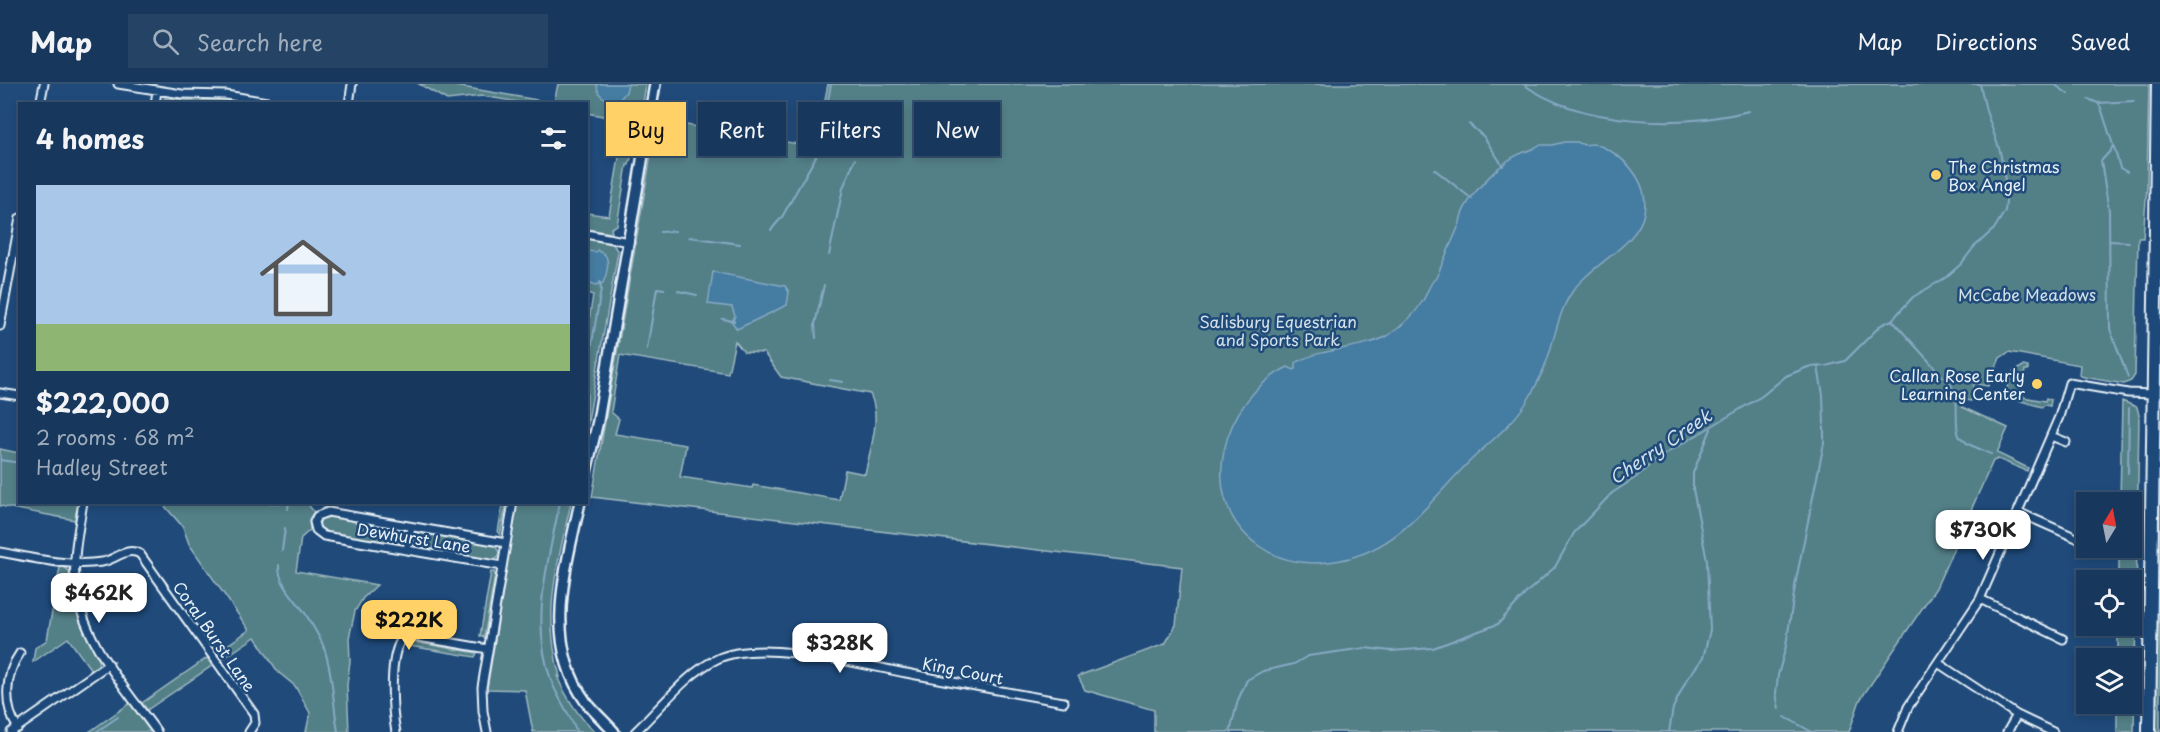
<!DOCTYPE html>
<meta charset="utf-8">
<style>
:root{--surface:#17385c;--page:#244365;--text:#f1f3f6;--muted:#9eacbb;--line:#365272;--accent:#ffd166}
body{margin:0;font-family:"Playpen Sans",sans-serif;background:var(--page);color:var(--text);height:100vh;display:flex;flex-direction:column;font-size:22px;white-space:nowrap}
*{box-sizing:border-box;margin:0}
p{font-size:20px;color:var(--muted)}
.icon{flex:none;width:33px;height:33px;fill:none;stroke:currentColor;stroke-width:2;stroke-linecap:round;stroke-linejoin:round}
.map{position:relative;flex:1;overflow:hidden}
.details{position:absolute;left:18px;top:18px;width:570px;height:402px;display:flex;flex-direction:column;background:var(--surface);border-radius:0px;box-shadow:0 3px 9px #0003,0 0 0 2px var(--line)}
.details>*{flex:none}
.banner{position:absolute;left:606px;top:18px;width:570px;height:54px;display:flex;gap:12px}
.needle{width:39px;rotate:10deg}
.tools{position:absolute;left:2076px;top:408px;display:grid;gap:12px}
.tools a{display:grid;place-items:center;width:66px;height:66px;border-radius:0px;background:var(--surface);box-shadow:0 3px 9px #0003,0 0 0 2px var(--line);font-size:30px}
.price{position:absolute;translate:-50% -51px;padding:0 14px;border-radius:12px;background:#fff;color:#222;font-size:20px;line-height:39px;filter:drop-shadow(0 2px 3px #0008)}
.price::after{content:'';position:absolute;left:50%;top:36px;width:18px;height:14px;margin-left:-9px;background:inherit;clip-path:polygon(0 0,100% 0,50% 100%)}
.price.selected{background:var(--accent);color:#111}
ul{padding:0;list-style:none}
li{display:grid;align-content:center;gap:12px;height:318px;padding:0 18px}
li+li{border-top:2px solid var(--line)}
li span{display:grid;place-items:center;height:186px;border-radius:0px;color:#555}
li>.icon{margin-inline-start:auto}
span .icon{width:108px;height:108px;fill:#fffc;stroke-width:1}
li b{font-size:26px}
h2{display:flex;justify-content:space-between;align-items:center;height:72px;padding:0 18px;font-size:26px}
.tag{padding:0 21px;border-radius:0px;background:var(--surface);box-shadow:0 3px 9px #0003,0 0 0 2px var(--line);font-size:21px;line-height:54px}
.tag.selected{background:var(--accent);color:#111}
header{display:flex;align-items:center;gap:36px;box-sizing:border-box;height:84px;padding:0 30px;background:var(--surface);border-bottom:2px solid var(--line)}
header strong{font-size:28px}
nav{display:flex;gap:33px;margin-inline-start:auto;font-size:21px}
.search{width:420px;height:54px;background:var(--page);display:flex;align-items:center;gap:15px;box-sizing:border-box;padding:0 21px;border-radius:0px;color:var(--muted);font-size:22px}
.map>svg:first-child{display:block}
.green{fill:#537f87;stroke:#9eb8c0;stroke-width:1.5;fill-rule:evenodd}
.water{fill:#447ba1;stroke:#86aac4;stroke-width:1.5}
.lines{fill:none;stroke-linecap:round;stroke-linejoin:round}
.stream{stroke:#86aac4;stroke-width:2}
.street-casing{stroke:#e8f1f8;stroke-width:11}
.secondary-casing{stroke:#e8f1f8;stroke-width:14}
.highway-casing{stroke:#e8f1f8;stroke-width:16}
.street{stroke:#1f4a7a;stroke-width:7}
.secondary{stroke:#1f4a7a;stroke-width:9}
.highway{stroke:#1f4a7a;stroke-width:12}
.poi-dot{fill:#ffd166;stroke:#1f4a7a;stroke-width:2}
.labels{text-anchor:middle;dominant-baseline:central;stroke-width:5;stroke-linejoin:round;paint-order:stroke}
.poi-label{font-size:16px;fill:#e8f1f8;stroke:#1f4a7a;text-anchor:start}
.park-label{font-size:16px;fill:#d2e0e7;stroke:#1f4a7a}
.street-label{font-size:16px;fill:#e8f1f8;stroke:#1f4a7a}
.water-label{font-size:18px;font-style:italic;fill:#cfdfeb;stroke:#1f4a7a}
</style>
<header>
<strong>Map</strong>
<div class="search"><svg class="icon" aria-label="search" viewBox="0 0 24 24"><circle cx="10" cy="10" r="6"/><path d="M15 15l6 6"/></svg>Search here</div>
<nav><a>Map</a><a>Directions</a><a>Saved</a></nav>
</header>
<div class="map">
<svg width="2160" height="648" viewBox="0 0 2160 648">
<rect width="100%" height="100%" fill="#1f4a7a"/>
<filter id="ink" filterUnits="userSpaceOnUse"><feTurbulence type="fractalNoise" baseFrequency=".0167" numOctaves="2"/><feDisplacementMap in="SourceGraphic" scale="12" xChannelSelector="R" yChannelSelector="G"/><feConvolveMatrix kernelMatrix="1 2 1 2 8 2 1 2 1" color-interpolation-filters="sRGB"/></filter>
<g filter="url(#ink)">
<path class="green" d="M419,0H444L554,19L558,0H646L638,50L629,81H627L617,141L611,144L612,149L587,145V129L609,132L622,56L603,32L587,29L586,20L524,19L482,12L447,16Z
M828,0H2149L2147,103L2143,154H2138L2135,291L2131,297L2124,300L2084,293L2079,291L2080,281L2009,268L2000,274L1988,302L1974,300L1971,317L1964,316L1962,323L2008,344L1997,369L2028,384L2027,387L1998,375L1993,377L1936,504L1860,616L1849,648H1154V626L1085,606L1078,592L1165,560L1176,541L1182,483L592,413L657,36L816,63ZM735,257L744,268L764,269L781,293L870,310C882,334 870,365 865,390L845,386L839,416L753,401L752,404L680,393L686,361L615,350L619,335L611,328L620,271L728,289Z
M165,14L186,16H223L237,19H160Z
M587,155L613,160L618,168L587,343V250L593,211L587,209Z
M2023,282L2028,283V286H2025L2021,310H2023V313L2045,317L2046,314L2051,316L2050,322L2045,321L2042,323L2010,314V311L2005,309L2013,288Z
M2122,317L2137,323L2139,331L2134,648H2117V620H2132V574H2118V542H2132V496H2119V464H2132V418H2120Z
M0,365L19,369L20,418L78,419L75,436L0,422Z
M2160,394V648H2156Z
M162,419H307L314,428L309,435L310,446L301,454L296,487L377,501L363,514L355,527L349,554L350,577L347,601L349,648H306L310,629L295,602L278,588L255,553L221,576L216,569L249,546L189,460L183,443Z
M503,419H507L500,451L498,448Z
M517,419H571C557,482 542,528 560,593L557,592C566,613 578,632 595,648H533L525,606L487,605Z
M329,432L399,445L403,448V455L400,459L395,460L328,449L322,447L319,441L321,435Z
M420,448L494,460L499,468L497,474L491,476L421,465C412,461 412,453 420,448Z
M60,483H64L69,487C75,524 80,543 99,575L98,581L91,586L68,554L33,578L35,564L47,556Z
M491,488H494L495,491L484,554L480,552Z
M409,558H414L477,569L475,573L410,562Z
M207,574L213,581L147,626L142,619Z
M130,619L151,648H89L126,622Z"/>
<path class="water" d="M597,0H628L626,8L620,15L622,18L621,19C610,14 597,17 597,0Z
M1564,58H1577L1584,61C1586,61 1589,60 1592,60C1598,60 1604,64 1609,66C1631,79 1649,102 1644,129C1638,161 1590,181 1572,208C1560,226 1556,247 1550,267C1546,281 1539,296 1532,309C1517,338 1491,356 1468,379C1425,422 1395,471 1328,478C1303,481 1280,477 1259,462C1193,416 1222,314 1288,283L1294,286L1296,285V279L1299,277C1326,263 1366,265 1389,251C1402,242 1414,232 1422,218C1427,211 1429,199 1436,194L1460,139C1462,116 1501,77 1522,69C1529,66 1533,66 1539,61H1552Z
M597,166C599,168 602,169 604,170C611,176 606,193 603,199L595,201L587,197V167L596,168Z
M713,188L785,202L789,208L787,221L737,245L732,238L735,232L732,223L708,220Z"/>
<g class="lines">
<path class="stream" d="M1523,0C1581,42 1682,44 1749,27
M2054,0L2068,10
M2088,15L2098,19L2101,24L2113,61L2111,66L2101,77L2109,127L2110,245L2128,293
M2098,19L2134,17
M1469,40L1484,53L1503,82
M2114,63L2120,84L2127,88
M1434,85L1472,115
M771,146L782,133L819,67L831,0
M660,148L675,147
M689,153L740,160
M2109,157L2129,158
M829,171L843,104L855,75
M678,207L697,211
M722,235L734,237
M1892,236L1944,294
M816,254L815,240L824,201
M647,265L657,204L664,205
M1818,283L1823,311L1824,340
M586,296L601,205L600,198
M830,296L843,298
M1950,299C1962,319 1953,333 1959,352L1968,360L1991,370
M0,376L20,379
M2128,389L2129,324
M560,418C548,478 530,537 551,596C557,613 569,629 576,646
M288,425L289,418
M282,467L285,444
M279,481C278,500 295,514 305,529C311,539 318,550 323,561C333,588 333,620 338,648
M1779,625L1776,609L1778,591L1786,562L1796,496L1824,359V343
M1785,633L1812,648
M96,648L118,633
M1230,648L1238,616L1247,596L1263,587L1294,580L1308,572L1365,564L1391,567L1433,564L1498,540L1526,509L1555,483L1574,449L1612,409L1635,394L1657,375L1762,312L1786,292L1808,283L1826,282L1845,277L1881,241L1892,236L1913,213L1945,194L1961,180L1974,163L1994,145L2005,127L2007,108L2000,67L1986,27L1980,0
M1669,648L1673,624L1687,595L1703,574L1710,546L1707,477L1693,405V389L1711,345"/>
<defs>
<path id="street" d="M118,0L182,10L226,11L279,20
M40,20L44,0
M155,20L157,7
M349,20L352,0
M586,150L629,158
M0,242L20,134
M0,309L20,312
M2051,352L2066,358
M83,418C79,444 73,470 75,496C80,555 124,602 157,648
M2018,428L2081,456
M407,466L411,443
M0,468C32,474 68,483 102,478C115,476 127,462 140,470L254,630L255,639L249,648
M502,482L324,452L316,446L314,438L317,432L328,428L506,459
M1980,515L2063,555
M1938,579L2017,631L2053,648
M18,644C3,623 5,590 20,569
M11,648L109,580
M396,648C392,627 388,569 403,554L413,552L488,565
M487,648L483,627L482,603L513,418
M635,648C661,624 685,590 717,575C761,554 858,580 906,589C959,599 1011,609 1064,618
M1898,648L1908,623L1980,515L2059,333L2069,299L2128,309L2153,310
M2007,648L2017,631"/>
<path id="secondary" d="M586,388L598,337L655,0
M580,418C566,484 542,558 586,618C595,629 605,638 614,648"/>
<path id="highway" d="M2149,648L2158,0"/>
</defs>
<use href="#street" class="street-casing"/>
<use href="#secondary" class="secondary-casing"/>
<use href="#highway" class="highway-casing"/>
<use href="#street" class="street"/>
<use href="#secondary" class="secondary"/>
<use href="#highway" class="highway"/>
</g>
</g>
<g class="poi-dot">
<circle cx="1936" cy="91" r="6"/>
<circle cx="2037" cy="300" r="6"/>
</g>
<g class="labels">
<g class="poi-label">
<text x="1948" y="82">The Christmas<tspan x="1948" dy="18">Box Angel</tspan></text>
<text x="2025" y="291" text-anchor="end">Callan Rose Early<tspan x="2025" dy="18">Learning Center</tspan></text>
</g>
<g class="park-label">
<text x="2027" y="210">McCabe Meadows</text>
<text x="1278" y="237">Salisbury Equestrian<tspan x="1278" dy="18">and Sports Park</tspan></text>
</g>
<g class="street-label">
<text transform="translate(414 453) rotate(9)">Dewhurst Lane</text>
<text transform="translate(215 552) rotate(55)">Coral Burst Lane</text>
<text transform="translate(963 586) rotate(11)">King Court</text>
</g>
<g class="water-label">
<text transform="translate(1660 362) rotate(-34)">Cherry Creek</text>
</g>
</g>
</svg>
<div class="tools">
<a><svg class="needle" viewBox="-14 -14 28 28"><path d="M0-13l5 13h-10z" fill="#e53935"/><path d="M0 13l5-13h-10z" fill="#9eacbb"/></svg></a>
<a><svg class="icon" aria-label="locate" viewBox="0 0 24 24"><circle cx="12" cy="12" r="6"/><path d="M12 2v4M12 18v4M2 12h4M18 12h4"/></svg></a>
<a><svg class="icon" aria-label="layers" viewBox="0 0 24 24"><path d="M12 4l9 5-9 5-9-5zM3 14l9 5 9-5"/></svg></a>
</div>
<b class="price" style="left:1983px;top:477px">$730K</b>
<b class="price" style="left:99px;top:540px">$462K</b>
<b class="price selected" style="left:409px;top:567px">$222K</b>
<b class="price" style="left:840px;top:590px">$328K</b>
<div class="banner">
<a class="tag selected">Buy</a>
<a class="tag">Rent</a>
<a class="tag">Filters</a>
<a class="tag">New</a>
</div>
<section class="details">
<h2>4 homes<svg class="icon" aria-label="filters" viewBox="0 0 24 24"><path d="M4 7h16M4 17h16"/><circle cx="9" cy="7" r="2"/><circle cx="15" cy="17" r="2"/></svg></h2>
<ul>
<li><span style="background:linear-gradient(#a9c7e8 75%,#8fb573 0)"><svg class="icon" aria-label="home" viewBox="0 0 24 24"><path d="M3 11l9-7 9 7M6 9v11h12V9"/></svg></span><div><b>$222,000</b><p>2 rooms · 68 m²</p><p>Hadley Street</p></div></li>
</ul>
</section>
</div>
